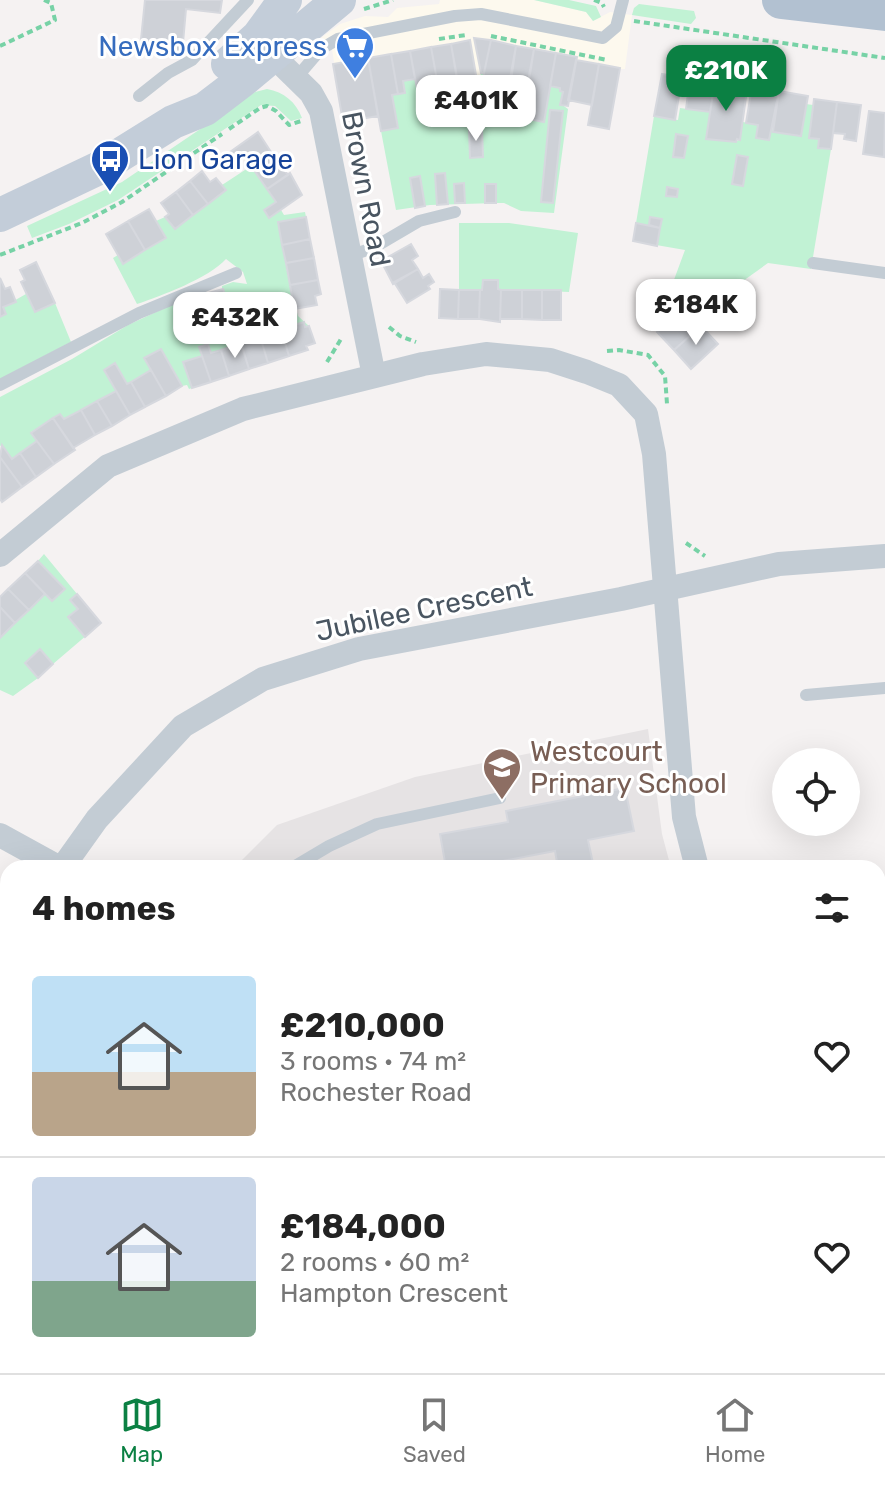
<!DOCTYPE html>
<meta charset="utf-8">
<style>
:root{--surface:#fff;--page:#f6f6f6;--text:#222;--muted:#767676;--line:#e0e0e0;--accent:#0b8043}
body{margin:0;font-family:Rubik,sans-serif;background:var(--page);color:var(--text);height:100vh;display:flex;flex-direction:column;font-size:30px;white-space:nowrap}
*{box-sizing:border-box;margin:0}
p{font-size:26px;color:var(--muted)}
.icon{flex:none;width:44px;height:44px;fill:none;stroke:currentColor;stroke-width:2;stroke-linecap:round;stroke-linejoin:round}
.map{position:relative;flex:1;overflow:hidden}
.drawer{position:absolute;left:0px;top:860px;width:886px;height:514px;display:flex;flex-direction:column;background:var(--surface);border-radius:24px 24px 0 0;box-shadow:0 8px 32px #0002}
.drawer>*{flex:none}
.buttons{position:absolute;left:772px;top:748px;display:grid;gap:16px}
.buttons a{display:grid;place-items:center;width:88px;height:88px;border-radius:50%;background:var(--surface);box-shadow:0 8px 32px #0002;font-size:40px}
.price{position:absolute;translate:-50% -68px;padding:0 18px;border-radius:16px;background:#fff;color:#222;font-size:26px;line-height:52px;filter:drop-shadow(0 2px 4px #0008)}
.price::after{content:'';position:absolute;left:50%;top:48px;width:24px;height:18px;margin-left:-12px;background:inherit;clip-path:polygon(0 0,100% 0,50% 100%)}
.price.active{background:var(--accent);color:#fff}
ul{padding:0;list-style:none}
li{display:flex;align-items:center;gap:24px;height:200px;padding:0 32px}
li+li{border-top:2px solid var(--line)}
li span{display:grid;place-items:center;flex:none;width:224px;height:160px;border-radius:8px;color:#555}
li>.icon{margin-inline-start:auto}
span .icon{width:96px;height:96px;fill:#fffc;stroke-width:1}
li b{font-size:34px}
h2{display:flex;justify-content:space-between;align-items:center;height:96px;padding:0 32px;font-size:34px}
.tabs{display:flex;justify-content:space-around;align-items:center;height:112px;border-top:2px solid var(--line);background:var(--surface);font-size:22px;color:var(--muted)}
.tabs a{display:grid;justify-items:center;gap:4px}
.tabs .active{color:var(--accent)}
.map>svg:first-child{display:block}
.commercial{fill:#fdf9ee}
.education{fill:#e6e3e4}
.green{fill:#c1f2d4}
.building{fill:#ced1d7;stroke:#d6d8de;stroke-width:2}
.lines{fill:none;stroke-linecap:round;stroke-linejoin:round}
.path{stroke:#77d2a6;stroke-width:4;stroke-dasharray:6 4;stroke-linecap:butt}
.lane{stroke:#c3ccd4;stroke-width:12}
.street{stroke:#c3ccd4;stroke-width:24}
.secondary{stroke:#c3cdd9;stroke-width:34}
.primary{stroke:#b2c1d1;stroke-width:38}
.labels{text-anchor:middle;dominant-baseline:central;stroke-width:6;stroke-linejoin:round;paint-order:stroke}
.shop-label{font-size:28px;fill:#366cbe;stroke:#fff;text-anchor:end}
.transit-label{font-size:28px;fill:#164399;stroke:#fff;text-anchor:start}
.street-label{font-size:28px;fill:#495561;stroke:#fff}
.education-label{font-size:28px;fill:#785e54;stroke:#fff;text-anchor:start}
</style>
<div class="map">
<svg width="885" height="1373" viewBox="0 0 885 1373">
<rect width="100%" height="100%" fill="#f5f2f2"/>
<path class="commercial" d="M440,0H534L586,12L593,21L610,12L632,15L625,69H620L609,129L588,125L591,105L569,101L568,106L560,105L544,122L523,118L527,86L524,85L521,97L506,115L482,112L484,74L481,73L478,87L393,95L398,128L381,131L378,116L343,122L332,49L321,38L340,24L365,16L388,17L397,8L439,4Z"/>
<path class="education" d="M648,729L662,834L671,868H234L277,825L415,777Z
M133,1366H656L657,1373H134Z"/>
<path class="green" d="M534,0H569L596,6L601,17L593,21L586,12Z
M639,4L694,11L696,18L691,24L632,15L634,8Z
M481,73H484L482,111L506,114L507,95L521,97L524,85L527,86L523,118L544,122L550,86L560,88V91L563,92L561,104L568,109L554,213L521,211L504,203H496L430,205L396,210L381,131L398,128L392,95L405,92L403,81L415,79L418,94L427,93L425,80L429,79L457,77L460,91L478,87Z
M267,89C284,92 296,102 302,118L291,121L275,106L261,105L118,200L69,224L32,238L27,226L122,182L255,92Z
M806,104L813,105L809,138L819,139L818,148L831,149L811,269L768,263L743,281L701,326L684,307L661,327L658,323L685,250L633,241L654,116L678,120L680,108L710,112L707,139L736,142L740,139L743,122L758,125L756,138L769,140L772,128L773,132L801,136Z
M251,166L276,202L264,210L269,218L281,210L284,215L305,212L306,217L278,223L294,309H296L298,316L309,326L305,327L303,322L248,340L243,323L235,325L241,343L211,353L208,345L200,347L202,356L183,363L192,388L189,389L187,385L182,386L161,349L144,358L151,370L127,384L115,364L116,391L64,419L60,414L31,432L37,441L12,459L2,445L0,446V397L72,359L128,325L182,300L222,289V286L233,282L247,284L243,272L226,259C209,278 161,296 137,304L113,258L118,255L123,263L166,238L156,221L165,217L175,229L225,191L222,185Z
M459,223H509L578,233L569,292L498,289L497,280H483L482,290H459Z
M26,294L35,312L55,303L71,342L0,379V317L3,307Z
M44,554L101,623L53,664L40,649L25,663L38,678L13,696L0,690V638L45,594L65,589L38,561Z
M200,1366H308L283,1373H202Z"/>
<path class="building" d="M145,0H222L220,13L186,9L182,54L140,49Z
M474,38L491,40L484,73H481Z
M470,40L478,87L459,91L451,44Z
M491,40L516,46L506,115L482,112L484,73Z
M451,44L457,77L437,80L431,47Z
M516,46L534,49L527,86L524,85L521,97L507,95Z
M431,47L437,80H425L427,93L418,94L410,51Z
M534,49L556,53L544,122L523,118Z
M410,51L415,79L403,81L405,93L398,94L391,54Z
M556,53L577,57L568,106L560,105L563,92L560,91V88L550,86Z
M391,54L398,94L392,95L398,128L381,131L368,58Z
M368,58L378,116L343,122L333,64Z
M576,60L599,64L592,105L568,100Z
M599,64L620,68L609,129L588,125Z
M662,74L682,77L675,120L654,116Z
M690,79L715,83L710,112L686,109Z
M715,80L729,82V85L747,90L740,140L737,139L736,142L706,139Z
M752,87L779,91L769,140L756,138L758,125L746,123Z
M779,91L808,96L801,136L773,132Z
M814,99L837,102L831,149L818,148L819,139L809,138Z
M837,102L861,105L856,141L844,139L845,134L833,133Z
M550,110L563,111L553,203L541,202Z
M869,111L885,113L884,157L863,154Z
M469,129H482L483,157L470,158Z
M258,132L271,152L251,166L243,155L236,160L234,157L227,162L223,157Z
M676,134L688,136L684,158L673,157Z
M271,152L288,175L267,189L251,166Z
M737,155L748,157L743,186L732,184Z
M202,171L210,182L216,178L226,190L208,204L190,181Z
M290,173L302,195L269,218L264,210L276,202L267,189Z
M445,173L448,204L437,205L435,174Z
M420,176L425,206L415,208L410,178Z
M190,181L208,204L193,215L176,192Z
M464,183L465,203H455L454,184Z
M485,184H496V203H485Z
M667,187L678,189L677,197L666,196Z
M176,192L193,215L175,229L165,217L169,214L161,203Z
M149,209L166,238L145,250L128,221Z
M306,217L310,239L282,245L278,222Z
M650,217L662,219L660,228L649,225Z
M128,221L145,250L123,264L106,234Z
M636,223L660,228L657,246L633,241Z
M310,239L314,258L286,263L282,245Z
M411,244L418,256L412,260L418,269L393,284L381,261Z
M314,258L318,280L290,285L286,263Z
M36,262L55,303L35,312L21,282L25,280L20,270Z
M418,269L423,278L429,274L434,282L428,286L430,289L407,303L394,282Z
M0,278L5,289L10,287L16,302L3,307L6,314L0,317Z
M318,280L321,294L315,296L317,305L294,309L290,285Z
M483,280H498V289L501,290L500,322L479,319L480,290H482Z
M223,289L230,309L211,315L205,294Z
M440,289L459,290L458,319L439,318Z
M459,290H480L479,319H458Z
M501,290H522V319H500Z
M522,290H542V320L522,319Z
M542,290H561V320H542Z
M684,307L701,326L674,350L657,332Z
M304,322L305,327L309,326L315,343L306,346L308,350L289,356L281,329Z
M243,323L248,340L260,336L268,363L249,369L235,325Z
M701,326L718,344L691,369L674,350Z
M281,329L289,356L268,363L260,336Z
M241,343L249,369L229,376L221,350Z
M208,344L211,353L221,350L229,376L211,382L199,347Z
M161,349L182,386L166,396L144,358Z
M202,356L211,382L192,388L183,362Z
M115,363L127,384L131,382L145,407L130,415L104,370Z
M151,370L166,396L145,407L131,382Z
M116,391L130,415L112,426L97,401Z
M97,401L112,426L95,435L81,410Z
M81,410L95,435L73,448L53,418L60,414L64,419Z
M53,418L75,450L54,464L31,433Z
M37,441L54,464L36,477L20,453Z
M2,445L12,459L20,453L36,477L22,487L0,457Z
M0,457L22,487L2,502L0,499Z
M38,561L65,589L52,601L25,573Z
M25,573L45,594L29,610L8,589Z
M8,589L29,610L15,623L0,607V597Z
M77,594L101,623L85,637L68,617L78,609L70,600Z
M0,607L15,623L0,638Z
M40,649L53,664L38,678L25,663Z
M625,788L634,831L588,840L594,868H558L555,851L482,865V868H446L440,834L508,822L506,811Z"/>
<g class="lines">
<path class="path" d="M594,0L602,3L604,7
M364,9L393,0
M634,21L885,58
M491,36L607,60
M439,39L466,35
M0,46L55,20L51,3L44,0
M229,129L260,108L267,106L276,111L289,125L301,121
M0,255L82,223L122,202L222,134
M389,327L400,336L416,342
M607,351L619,350L648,355L665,376L667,404
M327,362L341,339
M686,543L705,556"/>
<path class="lane" d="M297,77L321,49L338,39L455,16L481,14L603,38L616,27L623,0
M139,96L168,73L192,60L248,0
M349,256L373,248L419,221L455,212
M813,263L885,273
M0,385L139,313L236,273
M806,695L885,688
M292,868L329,846L377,824L500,798
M0,961L8,963"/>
<path class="street" d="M263,46L311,93L321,111L374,376
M0,555L108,466L243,409L423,364L486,354L550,360L587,372L619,385L646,414L654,454L684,817L697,868
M0,835L60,868
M62,868L97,819L183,726L263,679L359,649L621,599L779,564L885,556
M0,1057L8,1002
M0,1372V1373"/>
<path class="secondary" d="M228,64L258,37L285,0
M0,215L99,168L173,122L205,109L243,80L339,0"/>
<path class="primary" d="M781,0L885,12"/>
</g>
<defs>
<symbol id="supermarket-pin" viewBox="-11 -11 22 30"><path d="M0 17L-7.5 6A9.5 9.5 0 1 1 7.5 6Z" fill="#3f7fe0" stroke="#fff"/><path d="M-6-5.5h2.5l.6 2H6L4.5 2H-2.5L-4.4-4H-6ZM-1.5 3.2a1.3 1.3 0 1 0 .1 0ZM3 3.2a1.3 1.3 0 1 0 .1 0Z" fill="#fff"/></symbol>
<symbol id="bus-pin" viewBox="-11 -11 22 30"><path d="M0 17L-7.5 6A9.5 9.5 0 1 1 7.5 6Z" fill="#1a4fb4" stroke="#fff"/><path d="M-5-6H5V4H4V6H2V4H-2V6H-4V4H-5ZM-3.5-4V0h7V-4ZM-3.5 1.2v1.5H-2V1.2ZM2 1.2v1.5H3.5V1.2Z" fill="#fff"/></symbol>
<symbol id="school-pin" viewBox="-11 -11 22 30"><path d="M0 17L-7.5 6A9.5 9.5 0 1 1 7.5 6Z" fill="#8d6e63" stroke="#fff"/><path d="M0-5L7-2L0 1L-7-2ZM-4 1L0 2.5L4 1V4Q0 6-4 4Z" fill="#fff"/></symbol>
</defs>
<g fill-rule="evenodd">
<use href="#supermarket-pin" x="333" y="24" width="44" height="60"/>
<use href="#bus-pin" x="88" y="137" width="44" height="60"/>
<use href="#school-pin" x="480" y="745" width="44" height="60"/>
</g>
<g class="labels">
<g class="shop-label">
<text x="327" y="46">Newsbox Express</text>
</g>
<g class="transit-label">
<text x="138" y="159">Lion Garage</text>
</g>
<g class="street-label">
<text transform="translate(366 189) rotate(79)">Brown Road</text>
<text transform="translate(424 609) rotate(-12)">Jubilee Crescent</text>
</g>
<g class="education-label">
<text x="530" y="751">Westcourt<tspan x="530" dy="32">Primary School</tspan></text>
</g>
</g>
</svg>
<div class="buttons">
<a><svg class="icon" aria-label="locate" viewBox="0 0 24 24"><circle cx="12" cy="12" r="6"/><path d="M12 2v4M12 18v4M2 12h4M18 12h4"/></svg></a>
</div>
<b class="price active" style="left:726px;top:113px">£210K</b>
<b class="price" style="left:476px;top:143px">£401K</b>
<b class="price" style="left:696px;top:347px">£184K</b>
<b class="price" style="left:235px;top:360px">£432K</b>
<section class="drawer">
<h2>4 homes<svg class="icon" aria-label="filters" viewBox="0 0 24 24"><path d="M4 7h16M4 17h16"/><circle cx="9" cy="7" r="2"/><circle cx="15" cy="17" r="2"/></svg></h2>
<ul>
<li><span style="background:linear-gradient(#bfe0f5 60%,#b9a48a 0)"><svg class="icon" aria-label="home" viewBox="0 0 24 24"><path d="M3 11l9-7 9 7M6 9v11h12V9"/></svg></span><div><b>£210,000</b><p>3 rooms · 74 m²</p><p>Rochester Road</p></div><svg class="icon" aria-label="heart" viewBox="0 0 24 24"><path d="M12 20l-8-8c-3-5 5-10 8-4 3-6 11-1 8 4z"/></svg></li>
<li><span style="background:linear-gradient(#c9d6e8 65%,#7fa58c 0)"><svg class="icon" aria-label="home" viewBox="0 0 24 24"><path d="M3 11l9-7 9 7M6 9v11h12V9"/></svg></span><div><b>£184,000</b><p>2 rooms · 60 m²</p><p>Hampton Crescent</p></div><svg class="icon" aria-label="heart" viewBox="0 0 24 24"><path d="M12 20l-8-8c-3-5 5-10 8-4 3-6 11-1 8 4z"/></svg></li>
</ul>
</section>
</div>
<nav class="tabs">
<a class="active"><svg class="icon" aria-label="map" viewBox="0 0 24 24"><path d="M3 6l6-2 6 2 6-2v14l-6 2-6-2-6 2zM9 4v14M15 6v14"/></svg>Map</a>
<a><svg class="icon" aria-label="saved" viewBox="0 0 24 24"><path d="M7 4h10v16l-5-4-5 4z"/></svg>Saved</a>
<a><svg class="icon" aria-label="home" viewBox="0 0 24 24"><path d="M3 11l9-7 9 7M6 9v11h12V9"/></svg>Home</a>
</nav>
